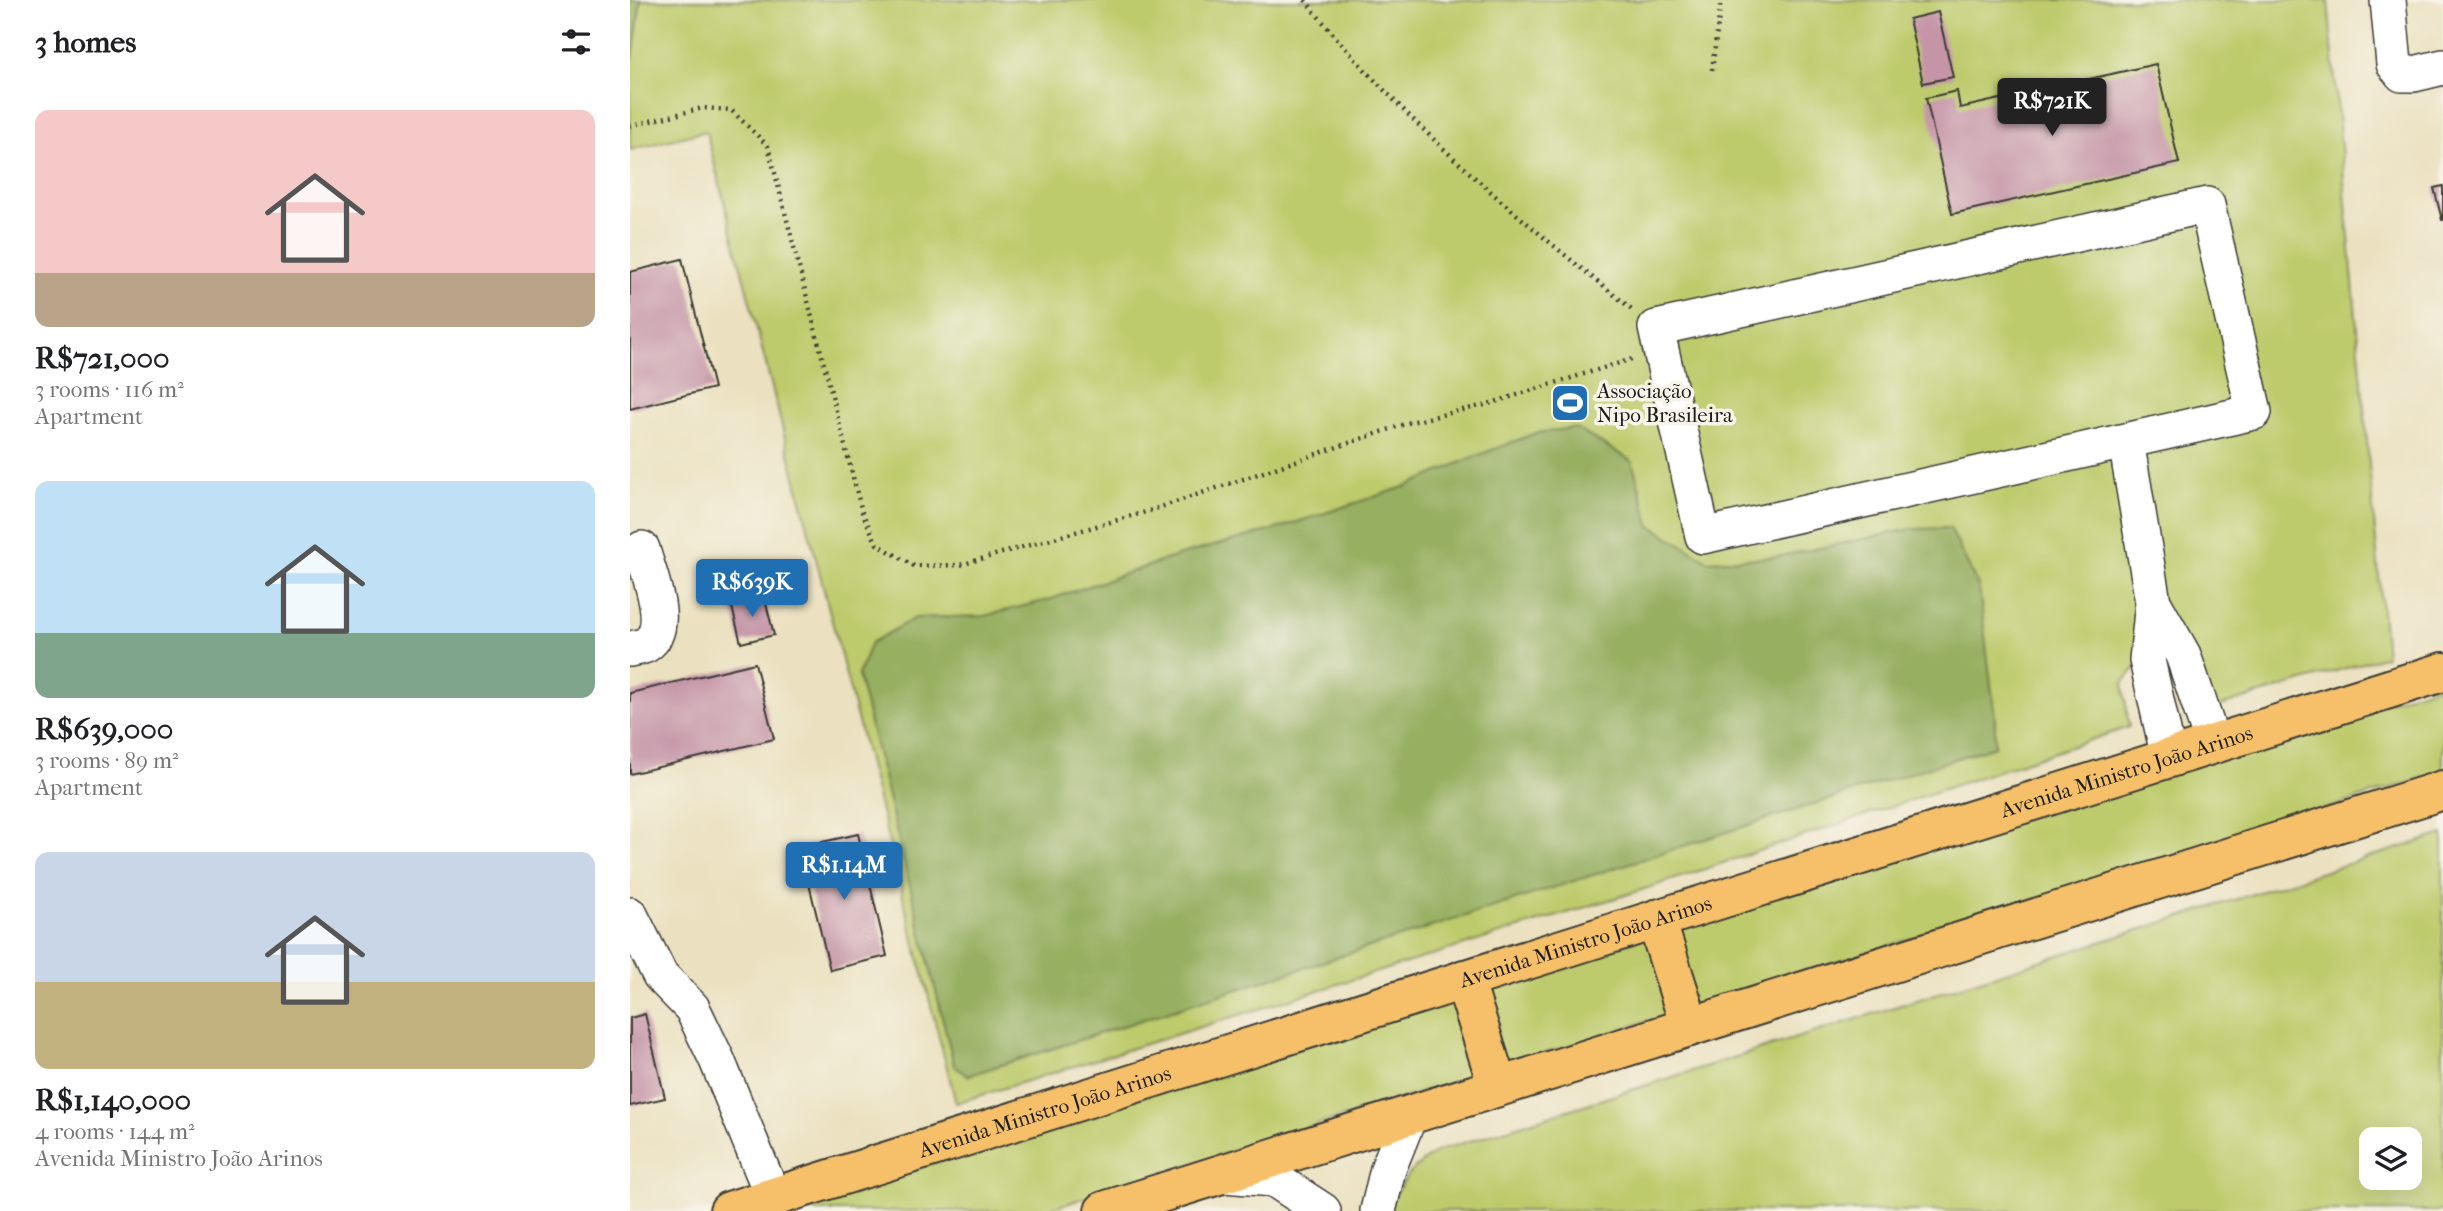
<!DOCTYPE html>
<meta charset="utf-8">
<style>
:root{--surface:#fff;--page:#f2f2f2;--text:#202124;--muted:#757577;--accent:#1f6fb2}
body{margin:0;font-family:"IM FELL French Canon",serif;background:var(--page);color:var(--text);height:100vh;display:flex;flex-direction:column;font-size:26px;white-space:nowrap}
*{box-sizing:border-box;margin:0}
p{font-size:23px;color:var(--muted)}
.icon{flex:none;width:38px;height:38px;fill:none;stroke:currentColor;stroke-width:2;stroke-linecap:round;stroke-linejoin:round}
.map{position:relative;flex:1;overflow:hidden}
.panel{display:flex;flex-direction:column;background:var(--surface);width:630px}
.panel>*{flex:none}
.buttons{position:absolute;left:1729px;top:1127px;display:grid;gap:14px}
.buttons a{display:grid;place-items:center;width:63px;height:63px;border-radius:14px;background:var(--surface);box-shadow:0 7px 28px #0002;font-size:35px}
.price{position:absolute;translate:-50% -60px;padding:0 16px;border-radius:7px;background:var(--accent);color:#fff;font-size:23px;line-height:46px;filter:drop-shadow(0 2px 4px #0008)}
.price::after{content:'';position:absolute;left:50%;top:42px;width:21px;height:16px;margin-left:-10px;background:inherit;clip-path:polygon(0 0,100% 0,50% 100%)}
.price.current{background:#222;color:#fff}
ul{padding:0;list-style:none}
li{display:grid;align-content:center;gap:14px;height:371px;padding:0 35px}
li span{display:grid;place-items:center;height:217px;border-radius:14px;color:#555}
li>.icon{margin-inline-start:auto}
span .icon{width:126px;height:126px;fill:#fffc;stroke-width:1}
li b{font-size:30px}
h2{display:flex;justify-content:space-between;align-items:center;height:84px;padding:0 35px;font-size:30px}
main{display:flex;flex:1;min-height:0}
.map>svg:first-child{display:block}
.green{fill:#becb6c;stroke:#6d7444;stroke-width:2;fill-rule:evenodd}
.forest{fill:#96af60;stroke:#59663e;stroke-width:2}
.building{fill:#c595a7}
.lines{fill:none;stroke-linecap:round;stroke-linejoin:round}
.minor-casing{stroke:#3b3a35;stroke-width:38}
.major-casing{stroke:#3b3a35;stroke-width:42}
.path{stroke:#3b3a35;stroke-width:4.5;stroke-dasharray:2 5;stroke-linecap:butt}
.minor{stroke:#fff;stroke-width:35}
.major{stroke:#f6c06b;stroke-width:38}
.labels{text-anchor:middle;dominant-baseline:central;stroke-width:7;stroke-linejoin:round;paint-order:stroke}
.poi-label{font-size:21px;fill:#1c1c1c;stroke:#f7f3e8;text-anchor:start}
.street-label{font-size:21px;fill:#1c1c1c;stroke:#f7f3e8}
</style>
<main>
<section class="panel">
<h2>3 homes<svg class="icon" aria-label="filters" viewBox="0 0 24 24"><path d="M4 7h16M4 17h16"/><circle cx="9" cy="7" r="2"/><circle cx="15" cy="17" r="2"/></svg></h2>
<ul>
<li><span style="background:linear-gradient(#f6c9c9 75%,#b9a48a 0)"><svg class="icon" aria-label="home" viewBox="0 0 24 24"><path d="M3 11l9-7 9 7M6 9v11h12V9"/></svg></span><div><b>R$721,000</b><p>3 rooms · 116 m²</p><p>Apartment</p></div></li>
<li><span style="background:linear-gradient(#bfe0f5 70%,#7fa58c 0)"><svg class="icon" aria-label="home" viewBox="0 0 24 24"><path d="M3 11l9-7 9 7M6 9v11h12V9"/></svg></span><div><b>R$639,000</b><p>3 rooms · 89 m²</p><p>Apartment</p></div></li>
<li><span style="background:linear-gradient(#c9d6e8 60%,#c2b280 0)"><svg class="icon" aria-label="home" viewBox="0 0 24 24"><path d="M3 11l9-7 9 7M6 9v11h12V9"/></svg></span><div><b>R$1,140,000</b><p>4 rooms · 144 m²</p><p>Avenida Ministro João Arinos</p></div></li>
</ul>
</section>
<div class="map">
<svg width="1813" height="1211" viewBox="0 0 1813 1211">
<rect width="100%" height="100%" fill="#f7f3e8"/>
<filter id="ink" filterUnits="userSpaceOnUse"><feTurbulence type="fractalNoise" baseFrequency=".0143" numOctaves="2"/><feDisplacementMap in="SourceGraphic" scale="14" xChannelSelector="R" yChannelSelector="G"/><feConvolveMatrix kernelMatrix="1 2 1 2 8 2 1 2 1" color-interpolation-filters="sRGB"/></filter>
<filter id="wash" filterUnits="userSpaceOnUse"><feTurbulence type="fractalNoise" baseFrequency=".00686" numOctaves="4" result="noise"/><feDisplacementMap in="SourceGraphic" scale="28" xChannelSelector="R" yChannelSelector="G"/><feGaussianBlur stdDeviation="1.57" result="paint"/><feColorMatrix in="noise" values="0 0 0 0 0 0 0 0 0 0 0 0 0 0 0 0 0 1.4 0 .05"/><feComposite in="paint" operator="in"/></filter>
<g filter="url(#wash)">
<rect width="100%" height="100%" fill="#ebe1c0"/>
<path class="green" d="M0,0H1698L1756,656L1574,711L1544,658L1506,667L1493,683L1499,727L1021,887L326,1103L76,131L0,150Z
M1813,684V772L412,1211H152Z
M1813,834V1211H757C771,1182 780,1168 808,1151ZM1741,1139H1780V1178H1741Z"/>
<path class="forest" d="M0,0H11L3,58L0,61Z
M945,428L1002,461L1020,525L1079,561L1146,557L1281,529L1320,528L1349,588L1365,717V746L337,1076L324,1065L228,675L241,643L285,618L354,616L418,600L550,555L646,529L777,486L841,458L906,433Z"/>
<g id="blocks">
<path class="building" d="M1308,12L1323,77L1293,83L1279,19Z
M1526,64L1549,163L1322,214L1296,98L1327,91L1330,108Z
M1813,186V220H1812L1804,188Z
M52,259L84,388L0,409V272Z
M134,596L144,635L111,643L101,603Z
M125,663L144,739L0,774V693Z
M228,834L257,956L200,970L170,847Z
M15,1014L35,1098L0,1106V1018Z"/>
</g>
</g>
<g filter="url(#ink)">
<use href="#blocks" fill-opacity="0" stroke="#3b3a35" stroke-width="2"/>
<g class="lines">
<defs>
<path id="minor" d="M1758,0L1764,64L1772,74H1784L1813,67
M1577,205L1624,412L1073,536L1026,328Z
M1496,441L1523,602L1517,660L1539,758
M1523,602L1553,655L1583,744
M0,649C5,648 12,647 16,645C43,628 18,573 12,549
M0,915L30,975L62,1008L87,1060L143,1197
M594,1175L644,1179L693,1211
M748,1211L758,1169L780,1114"/>
<g id="major">
<path d="M1026,919L1060,1027"/>
<path d="M834,979L868,1087"/>
<path id="s1" d="M99,1211L1813,672"/>
<path d="M474,1211L1813,790"/>
</g>
</defs>
<use href="#minor" class="minor-casing"/>
<use href="#major" class="major-casing"/>
<path class="path" d="M675,0C769,118 885,216 1003,310
M1082,70L1091,0
M0,126L73,108L101,110L138,146L232,512L247,544L284,566L330,565L519,511L781,422L855,405L1002,359"/>
<use href="#minor" class="minor"/>
<use href="#major" class="major"/>
</g>
</g>
<defs>
<symbol id="stadium-square" viewBox="-11 -11 22 22"><rect x="-9" y="-9" width="18" height="18" rx="4" fill="#1f6fb2" stroke="#f7f3e8"/><path d="M0-5a6.5 5 0 1 0 0 10a6.5 5 0 1 0 0-10ZM-3.5-1.8h7v3.6h-7Z" fill="#fff"/></symbol>
</defs>
<g fill-rule="evenodd">
<use href="#stadium-square" x="918" y="381" width="44" height="44"/>
</g>
<g class="labels">
<g class="poi-label">
<text x="967" y="391">Associação<tspan x="967" dy="24">Nipo Brasileira</tspan></text>
</g>
<g class="street-label">
<text stroke="none"><textPath href="#s1" startOffset="1465">Avenida Ministro João Arinos</textPath></text>
<text stroke="none"><textPath href="#s1" startOffset="898">Avenida Ministro João Arinos</textPath></text>
<text stroke="none"><textPath href="#s1" startOffset="331">Avenida Ministro João Arinos</textPath></text>
</g>
</g>
</svg>
<div class="buttons">
<a><svg class="icon" aria-label="layers" viewBox="0 0 24 24"><path d="M12 4l9 5-9 5-9-5zM3 14l9 5 9-5"/></svg></a>
</div>
<b class="price current" style="left:1422px;top:138px">R$721K</b>
<b class="price" style="left:122px;top:619px">R$639K</b>
<b class="price" style="left:214px;top:902px">R$1.14M</b>
</div>
</main>
